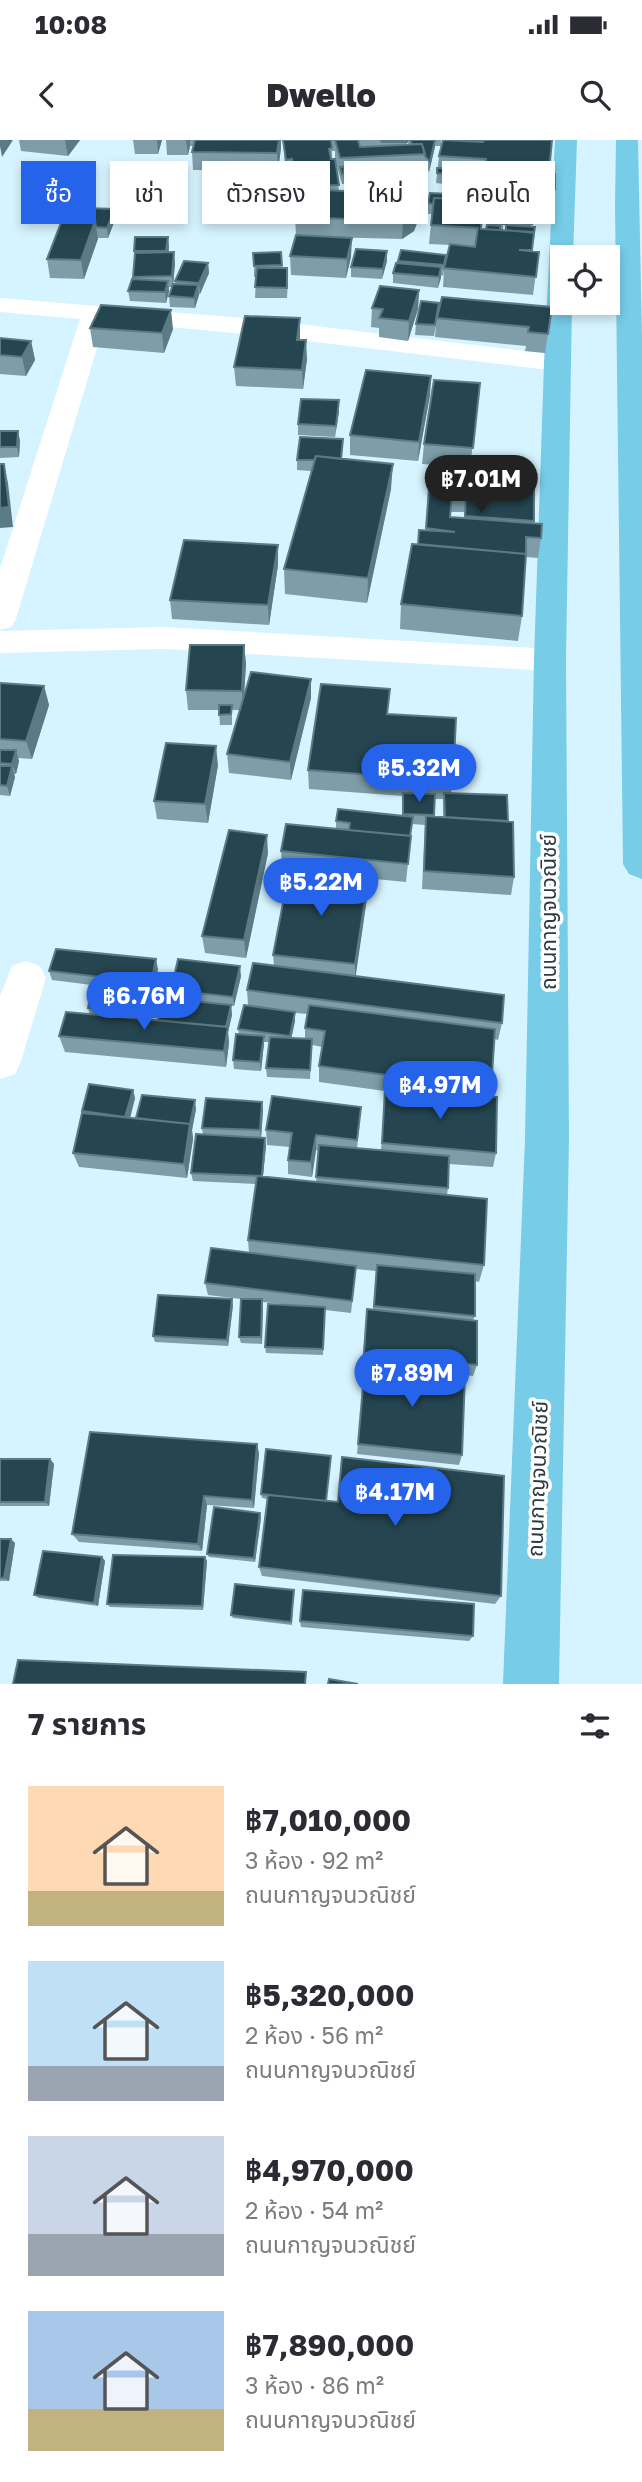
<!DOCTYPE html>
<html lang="th">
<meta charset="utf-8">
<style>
:root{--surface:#fff;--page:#f2f2f3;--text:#2b2b33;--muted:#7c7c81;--accent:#2563eb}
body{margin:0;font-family:"Golos Text","Noto Sans Thai",sans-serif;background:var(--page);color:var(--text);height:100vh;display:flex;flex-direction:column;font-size:26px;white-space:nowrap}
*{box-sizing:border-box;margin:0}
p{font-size:23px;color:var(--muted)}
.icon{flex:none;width:38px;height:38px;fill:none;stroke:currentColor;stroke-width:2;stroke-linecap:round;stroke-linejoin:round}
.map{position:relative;height:1544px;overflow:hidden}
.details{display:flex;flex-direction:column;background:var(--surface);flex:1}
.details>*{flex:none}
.banner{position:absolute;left:21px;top:21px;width:600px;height:63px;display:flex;gap:14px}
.fabs{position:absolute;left:550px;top:105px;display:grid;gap:14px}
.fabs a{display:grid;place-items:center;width:70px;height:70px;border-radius:0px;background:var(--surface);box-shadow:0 4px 10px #0003;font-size:35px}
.price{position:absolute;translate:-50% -60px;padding:0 16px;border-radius:24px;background:var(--accent);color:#fff;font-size:23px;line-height:46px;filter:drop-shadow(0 2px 4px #0008)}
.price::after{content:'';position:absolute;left:50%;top:42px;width:21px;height:16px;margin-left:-10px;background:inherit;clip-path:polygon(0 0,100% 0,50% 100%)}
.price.selected{background:#222;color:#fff}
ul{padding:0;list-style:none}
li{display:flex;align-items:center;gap:21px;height:175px;padding:0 28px}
li span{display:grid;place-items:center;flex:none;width:196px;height:140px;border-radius:0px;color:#555}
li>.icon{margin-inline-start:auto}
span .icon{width:84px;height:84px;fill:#fffc;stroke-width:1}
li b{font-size:30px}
h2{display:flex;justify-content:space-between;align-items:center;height:84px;padding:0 28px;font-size:30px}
.tag{padding:0 24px;border-radius:0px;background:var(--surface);box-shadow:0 4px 10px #0003;font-size:24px;line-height:63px}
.tag.selected{background:var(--accent);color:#fff}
.status{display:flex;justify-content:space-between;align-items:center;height:49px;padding:0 35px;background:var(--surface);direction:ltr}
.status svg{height:19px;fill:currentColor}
header{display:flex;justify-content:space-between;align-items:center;height:91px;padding:0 28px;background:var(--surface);font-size:32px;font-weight:800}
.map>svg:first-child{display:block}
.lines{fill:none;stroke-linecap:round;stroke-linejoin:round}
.minor{fill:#fff;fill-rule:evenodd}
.trunk{fill:#77cce8;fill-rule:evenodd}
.wall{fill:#7e9da8;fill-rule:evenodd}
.shaded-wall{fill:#5a7a85}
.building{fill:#254651;stroke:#5a7a85;stroke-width:2}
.labels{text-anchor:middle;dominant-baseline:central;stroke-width:7;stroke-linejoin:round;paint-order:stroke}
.street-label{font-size:21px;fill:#2c3a40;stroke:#fff}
</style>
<div class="status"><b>10:08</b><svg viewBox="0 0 49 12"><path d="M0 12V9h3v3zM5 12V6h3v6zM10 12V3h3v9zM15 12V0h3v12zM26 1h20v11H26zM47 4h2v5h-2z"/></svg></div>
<header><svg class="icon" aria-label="back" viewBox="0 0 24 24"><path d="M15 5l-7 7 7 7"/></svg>Dwello<svg class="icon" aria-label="search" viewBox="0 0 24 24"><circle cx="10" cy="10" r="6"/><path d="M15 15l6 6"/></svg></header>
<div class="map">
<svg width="642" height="1544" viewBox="0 0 642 1544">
<rect width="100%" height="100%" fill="#d6f4ff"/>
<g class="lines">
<path class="minor" d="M0,158L257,179L557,215L566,217L570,223L566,229L557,231L257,195L105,181L16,479L11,487L0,490V429L80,179L0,172Z
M164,487L550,509L562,512L566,520L562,528L550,531L164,509L0,513V491Z
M26,821L40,826L46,838L21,921L15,934L0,939V856L12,826Z"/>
<path class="trunk" d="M555,0H577L573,117H562V163H572L566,520L569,999L559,1544H503L525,999L534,520L544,223Z
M616,0H638L642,198V739L629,734L623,724L615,65Z"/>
</g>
<path class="wall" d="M19,0H80L68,16L21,11Z
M133,0H162L158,14H135Z
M166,0H281V8L278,31L193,30L192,12L193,6H190L188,15H167Z
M283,0H381L380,6L381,0H407V5H408V0H441V6H435L429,32L425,26L426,30L425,40L400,41V54L417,83L414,91L402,99L324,97L351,117L346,138L291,135L290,116L296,96L295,77L296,71L293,38H286ZM332,11H335V19H332ZM335,19L342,44H344V51H339Z
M552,0L549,33L555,49L552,68L548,67L547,78L532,77L531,87L535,94L532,112H539L533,155L443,147L444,130L443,136L441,135L438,148L393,143V133L398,121L446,115V124L450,105L429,104L432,74H428V63L444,54V44L436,43L439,16ZM485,64L493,65L492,72L487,71L486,89H481L482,76H484ZM503,76H507L506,90H503Z
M114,69L115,80L108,98H97L84,139L50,138L47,119L79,80Z
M168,97L169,112L175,123L173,144H175V141L208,123L209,133L200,154H199L195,168L170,167L169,156L172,147H169V151L166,163L130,161L128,151L134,139L135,121L134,111Z
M387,121L382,139L351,137V127Z
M282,125L288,138L287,158H255L256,137H254V126Z
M419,150L418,169L408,201L379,197V188L371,187L372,168Z
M439,163L552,167L545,213L525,211L526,206L435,197L436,185L434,196L415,195L416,184Z
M90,188L173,189L164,213L93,207Z
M300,197V200L307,219L303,249L236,246L234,227Z
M0,198L31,201L35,220L26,236L0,234Z
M431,236L430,255L418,321L350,315V295Z
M480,243L470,328L422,324L424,304Z
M339,271L335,297L298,295V284Z
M0,291H18L20,301L19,317L0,318Z
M343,299L342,319L391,349L367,463L285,454L284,429L311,331L297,330V320Z
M430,335L534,381V384L541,398L538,418L526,417L522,476L518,501L400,489L401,464L418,404L426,390ZM450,372H464V378L450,377Z
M278,425L269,485L172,479L170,460Z
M244,505L246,524L244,557L311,558L291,640L229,633L227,614L240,570H232V585H220L219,570H188L186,550Z
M0,543L44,546L49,565L32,619L18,618L19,621L16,634H14L15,637L10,656L0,655Z
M388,574L453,641L451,653L508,681L514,737L511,755L422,749L425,685L412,684L406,742L282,730L281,711L336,689V681L402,676L403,656L309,649L308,630ZM435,659H443V677H434Z
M218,625L208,683L157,679L154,661Z
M268,713L246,818L205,813L202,796Z
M368,741L367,758L355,836L502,883L498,900L495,899L491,949L489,957L496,1013L493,1027L449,1024L448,1048L447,1055L484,1125L479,1142L475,1141V1176L473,1180L477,1225L473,1236L465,1235L462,1315L459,1325L357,1314L365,1224H362L367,1169H373L376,1131L356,1129L351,1173L325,1170L323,1215L266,1213L265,1207L282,1164L262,1162V1204L241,1203L239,1197L241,1159L208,1155L205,1143L249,1112L248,1100L256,1044L193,1041L191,1033L203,995L202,988L263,970L261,998L266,1006L263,1036L316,1042L319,1011L316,1010L312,1037L288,1034V1020L290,1007L267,1005L266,990L360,982L357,1008L381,1010L385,951L319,942V926L322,907L312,905L310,939L267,937L266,928L269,902H264L261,931L234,929L233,920L239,894L238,889L248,865L247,850L274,825L273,815ZM295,873L308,874L305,888V899L291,898L295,881Z
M158,829L152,852L142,851L144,858L141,879L158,880L173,859L171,850L241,836L234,866H231L232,875L228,892L229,903L226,927L65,912L59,896L90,874L88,868L92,845L52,840L49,831ZM109,847L121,848L111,870L112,876H106L110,852Z
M133,950L135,958L130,978H136L196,969L192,990L193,999L187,1038L79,1027L73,1013L83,973L82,971Z
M233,1165L228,1206L155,1202L153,1196Z
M259,1313L254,1368L207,1365L202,1411L79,1402L72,1394Z
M0,1319H50L54,1324L49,1366H0Z
M261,1354L327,1361L501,1456L495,1464L262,1436L259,1427L267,1359L262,1358Z
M261,1378L255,1422L209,1417L207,1414Z
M0,1399L15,1403L9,1441H0Z
M102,1417L105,1421L98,1466L39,1458L34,1455Z
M205,1417L207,1421L203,1470L110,1467L107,1464Z
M294,1450L292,1485L233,1478L231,1475Z
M300,1481L473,1496L469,1501L301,1487Z"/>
<path class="shaded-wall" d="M0,0H13L2,17L0,6Z
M65,0H80L68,16Z
M157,0H162L158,14Z
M186,0H190V6L188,15Z
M279,0H281V8L278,31L277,13Z
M435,0V7L429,32L430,22Z
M418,64L417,83L414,91L402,99L403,81Z
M114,69L115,80L108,98L107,88Z
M95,81L98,99L84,139L81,120Z
M168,97L169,107L167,121L166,111Z
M352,98L351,117L346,138L347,119Z
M387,111V121L382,139L383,129Z
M174,112L175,123L173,147L172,136Z
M208,123L209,133L200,154L199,143Z
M441,127V138L438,148L439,137Z
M168,141L169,151L166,163L165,152Z
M198,145L199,155L195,168L194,158Z
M419,150L418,169L408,201L409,181Z
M171,170L173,189L164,213L162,193Z
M300,178V197L297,219V200Z
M306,200L307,219L303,249L302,230Z
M31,201L35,220L26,236L22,217Z
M431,236L430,255L418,321L419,302Z
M339,260V271L335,297L336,286Z
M18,291L20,301L19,317L17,307Z
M4,324L8,343L13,387L0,388V368Z
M393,324L391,349L367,463L368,438Z
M278,405V425L269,485L268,465Z
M244,505L246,524L243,570L242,551Z
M311,539V558L291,640L290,622Z
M44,546L49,565L32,619L26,601Z
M216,606L218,625L208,683L205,664Z
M16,610L19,621L16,634L12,624Z
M12,626L15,637L10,656L7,646Z
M267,695L268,713L246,818L244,800Z
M368,741L367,758L355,841V824Z
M156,819L158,829L152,852L151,843Z
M240,826L241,836L234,866L233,857Z
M108,842L110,852L106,877L103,868Z
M142,849L144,858L141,880L139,871Z
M231,865L232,875L228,892L229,903L226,927L224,911L226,890Z
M295,872V881L290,905V896Z
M264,896V904L261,931L260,922Z
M133,950L135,958L128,986L125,977Z
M195,960L196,969L192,990L193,999L187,1038L184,1024L189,986Z
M262,962L263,970L261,999L260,990Z
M316,995V1010L312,1037L311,1022Z
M265,998L266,1006L262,1044V1036Z
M232,1159L233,1165L228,1206L227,1200Z
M262,1159L263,1166L262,1204L261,1197Z
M257,1304L259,1313L254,1368L252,1360Z
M50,1319L54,1324L49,1366L45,1362Z
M204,1356L207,1365L202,1411L198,1404Z
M260,1373L261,1378L255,1422L254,1418Z
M11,1399L15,1403L9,1441L4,1438Z
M102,1417L105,1421L98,1466L94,1463Z
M205,1417L207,1421L203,1470L202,1466Z"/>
<path class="building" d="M195,0H279L277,13L192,12Z
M283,0H331L332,8L329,9L331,19H335L339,45L295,46L292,19L286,20Z
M335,0H358L360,7L422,4L425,14L340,18Z
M381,0H407V2H382Z
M410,0H435L430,22L425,16L422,4H412Z
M443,0L483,2L484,0H552L549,32L485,28L486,19L439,16Z
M455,0H484L483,1L481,2Z
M424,24L426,30L399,31L398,26H374Z
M344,26H398L400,42L345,43Z
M340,27H344V33L342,34Z
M437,28H446L445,34L437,33Z
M446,28L555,34V49L457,44L458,36H445Z
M444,46H451V52H444Z
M295,48L407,55L418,64L415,72L403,81L295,77L298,63Z
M430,53L486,56L485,66H483V60L434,58L433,64L428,63Z
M434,58L483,60L481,89L534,92L532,110H519L539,112L536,137L444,128L450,104L475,107L478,88L431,85Z
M494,58L549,61L548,68L493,65Z
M84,68L114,69L107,88L96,87L95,81L79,80Z
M508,70L532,72V84L508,83Z
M487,71L503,72L504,84L487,83Z
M62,80L95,81L81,120L47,119Z
M487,85L500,86V90L486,89Z
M506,85L535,87L534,93L506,90Z
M296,95L352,98L347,119L290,116Z
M135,97H168L166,111H134Z
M356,109L387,111L383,129L351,127Z
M401,110L446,115L444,125L398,121Z
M174,112L172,136L133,137L135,113Z
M281,112L282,125L254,126L253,113Z
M184,121L208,123L199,143L175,141Z
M396,123L441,127L439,137L393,133Z
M257,128H287V148L255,147Z
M132,139L168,141L165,152L128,151Z
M173,144L198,145L194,158L169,156Z
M380,146L419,150L409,181L379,178L383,169L372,168Z
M442,157L552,167L548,194L528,192L529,187L437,178Z
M421,161L439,163L435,185L416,184Z
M101,165L171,170L162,193L90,188Z
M245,176L300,178L297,200H306L302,230L234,227Z
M0,198L31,201L22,217L0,215Z
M366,230L431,236L419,302L350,295Z
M434,240L480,243L473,308L424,304Z
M301,259L339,260L336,286L298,284Z
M0,291H18L17,307H0Z
M300,297L343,299L341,319L316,316L314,320H297Z
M316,316L393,324L368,438L284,429Z
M0,324H4L9,367L0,368Z
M430,335L534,342V381L465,376L466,353L452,352L450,377L542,384L541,398L526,397V414L418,404L419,390L455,392L426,388Z
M184,400L278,405L268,465L170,460Z
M412,404L526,414L522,476L401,464Z
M190,505H244L242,551L186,550Z
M251,532L311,539L290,622L227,614Z
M0,543L44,546L26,601L0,599Z
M321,544L390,549L387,574L456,578L453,641L308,630Z
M219,565H232L231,574L219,575Z
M166,603L216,606L205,664L154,661Z
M0,610H16L12,624L0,623Z
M0,626H12L7,646L0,645Z
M403,653L435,654L434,675L403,674Z
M444,653L507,655L508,681L445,677Z
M338,669L413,677L410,696L349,690L350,683L336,681Z
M426,676L513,682L514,737L424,731Z
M286,684L411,696L408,724L281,711Z
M229,690L267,695L244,800L202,796Z
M289,732L368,741L355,824L273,815Z
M56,809L156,819L151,843L49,831Z
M178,819L240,826L233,857L171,850Z
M253,823L504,855L502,883L247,850Z
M93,842H108L103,868H88Z
M114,848L142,849L139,871L111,870Z
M163,858L231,865L226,887L158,880Z
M244,865L295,872L290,896L238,889Z
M309,865L495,889L491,949L319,926L325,891L305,888Z
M66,872L228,887L224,911L59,896Z
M236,894L264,896L260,922L233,920Z
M270,897L312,899L310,930L266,928Z
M89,944L133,950L125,977L82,971Z
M385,949L497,957L496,1013L382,1003Z
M142,955L195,960L190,984L136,978Z
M272,956L361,967L357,1000L316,995L311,1022L288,1020L292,993L266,990Z
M206,958L262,962L260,990L202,988Z
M82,973L190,984L184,1024L73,1013Z
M196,994L265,998L262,1036L191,1033Z
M319,1005L449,1016L448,1048L316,1037Z
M257,1036L487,1059L484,1125L248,1100Z
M211,1108L356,1126L352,1161L205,1143Z
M377,1125L475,1134V1176L374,1166Z
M158,1155L232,1159L227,1200L153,1196Z
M241,1159H262L261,1197H239Z
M268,1164L325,1167L323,1209L265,1207Z
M367,1169L477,1181V1225L364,1213Z
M365,1223L465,1234L462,1315L358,1304Z
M90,1292L257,1304L252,1360L204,1356L198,1404L72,1394Z
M266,1309L331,1316L326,1361L261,1354Z
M342,1317L504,1336L501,1456L259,1427L268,1355L338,1362Z
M0,1319H50L45,1362H0Z
M214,1367L260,1373L254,1418L207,1414Z
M0,1399H11L4,1438H0Z
M43,1411L102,1417L94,1463L34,1455Z
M113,1415L205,1417L202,1466L107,1464Z
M235,1444L294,1450L291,1482L231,1475Z
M303,1450L474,1464L473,1496L300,1481Z
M18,1520L306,1532L305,1544H13Z
M329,1539L358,1544H328Z"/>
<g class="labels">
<g class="street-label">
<text transform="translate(548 772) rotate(-90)">ถนนกาญจนวณิชย์</text>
<text transform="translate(537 1339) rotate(-88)">ถนนกาญจนวณิชย์</text>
</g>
</g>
</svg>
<div class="fabs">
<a><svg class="icon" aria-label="locate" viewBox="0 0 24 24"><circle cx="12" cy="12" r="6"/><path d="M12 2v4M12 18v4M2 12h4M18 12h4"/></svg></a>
</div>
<b class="price selected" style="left:481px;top:375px">฿7.01M</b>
<b class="price" style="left:419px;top:664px">฿5.32M</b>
<b class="price" style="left:321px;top:778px">฿5.22M</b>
<b class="price" style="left:144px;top:892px">฿6.76M</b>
<b class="price" style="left:440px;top:981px">฿4.97M</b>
<b class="price" style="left:412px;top:1269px">฿7.89M</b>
<b class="price" style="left:395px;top:1388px">฿4.17M</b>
<div class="banner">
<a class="tag selected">ซื้อ</a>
<a class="tag">เช่า</a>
<a class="tag">ตัวกรอง</a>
<a class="tag">ใหม่</a>
<a class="tag">คอนโด</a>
</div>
</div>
<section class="details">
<h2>7 รายการ<svg class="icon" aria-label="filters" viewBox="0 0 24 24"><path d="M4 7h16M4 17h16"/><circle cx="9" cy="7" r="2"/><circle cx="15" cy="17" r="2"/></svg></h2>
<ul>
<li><span style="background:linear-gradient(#ffd9b3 75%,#c2b280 0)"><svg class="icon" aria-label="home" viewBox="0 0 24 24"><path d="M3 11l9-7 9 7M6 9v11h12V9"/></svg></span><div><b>฿7,010,000</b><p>3 ห้อง · 92 m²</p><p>ถนนกาญจนวณิชย์</p></div></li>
<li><span style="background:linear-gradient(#bfe0f5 75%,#9aa5b1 0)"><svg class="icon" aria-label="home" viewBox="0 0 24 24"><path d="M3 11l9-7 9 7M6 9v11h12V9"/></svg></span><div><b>฿5,320,000</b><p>2 ห้อง · 56 m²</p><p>ถนนกาญจนวณิชย์</p></div></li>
<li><span style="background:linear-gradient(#c9d6e8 70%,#9aa5b1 0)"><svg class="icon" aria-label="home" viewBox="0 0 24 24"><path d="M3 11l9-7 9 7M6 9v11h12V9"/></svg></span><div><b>฿4,970,000</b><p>2 ห้อง · 54 m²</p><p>ถนนกาญจนวณิชย์</p></div></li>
<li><span style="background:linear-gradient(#a9c7e8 70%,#c2b280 0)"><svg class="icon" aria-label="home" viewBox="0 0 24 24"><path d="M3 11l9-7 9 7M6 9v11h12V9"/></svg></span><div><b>฿7,890,000</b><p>3 ห้อง · 86 m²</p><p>ถนนกาญจนวณิชย์</p></div></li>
</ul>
</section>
